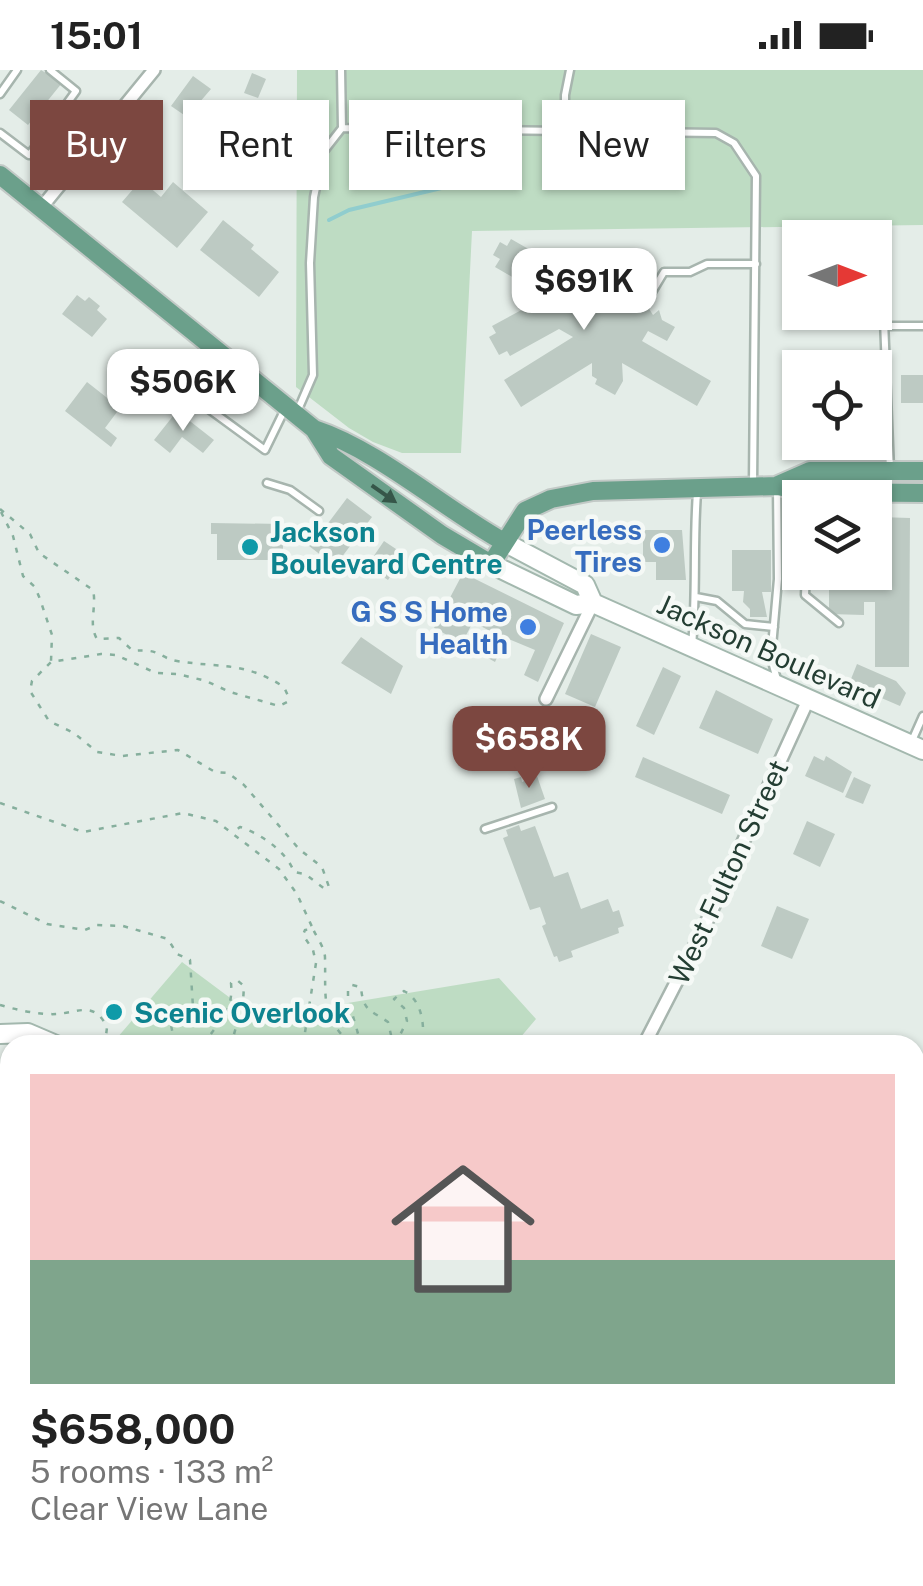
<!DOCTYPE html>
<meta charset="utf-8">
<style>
:root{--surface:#fff;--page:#f2f2f2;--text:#222;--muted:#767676;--accent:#7c4740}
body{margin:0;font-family:"Public Sans",sans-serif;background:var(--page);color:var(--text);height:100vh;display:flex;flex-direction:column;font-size:38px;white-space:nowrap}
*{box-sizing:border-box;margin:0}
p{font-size:32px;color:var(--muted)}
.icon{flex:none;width:55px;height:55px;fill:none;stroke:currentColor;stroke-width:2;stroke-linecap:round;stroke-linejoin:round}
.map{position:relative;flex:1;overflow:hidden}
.details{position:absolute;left:0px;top:965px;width:925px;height:552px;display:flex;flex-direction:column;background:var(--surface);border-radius:30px 30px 0 0;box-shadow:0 2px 8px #0004}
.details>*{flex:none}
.guide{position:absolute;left:30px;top:30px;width:865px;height:90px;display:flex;gap:20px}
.needle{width:65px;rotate:90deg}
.buttons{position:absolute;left:782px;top:150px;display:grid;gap:20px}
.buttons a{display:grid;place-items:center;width:110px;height:110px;border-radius:0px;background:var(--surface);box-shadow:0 2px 8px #0004;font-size:50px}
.price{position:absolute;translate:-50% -85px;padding:0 22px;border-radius:20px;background:#fff;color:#222;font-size:32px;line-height:65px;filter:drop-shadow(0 2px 5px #0008)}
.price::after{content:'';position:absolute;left:50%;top:60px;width:30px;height:22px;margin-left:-15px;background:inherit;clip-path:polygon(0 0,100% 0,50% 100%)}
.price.active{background:var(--accent);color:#fff}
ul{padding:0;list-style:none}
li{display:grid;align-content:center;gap:20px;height:530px;padding:0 30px}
li span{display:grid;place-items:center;height:310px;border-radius:0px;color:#555}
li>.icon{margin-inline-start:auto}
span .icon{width:180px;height:180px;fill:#fffc;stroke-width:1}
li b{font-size:42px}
.tag{padding:0 35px;border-radius:0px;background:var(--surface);box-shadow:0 2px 8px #0004;font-size:35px;line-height:90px}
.tag.active{background:var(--accent);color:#fff}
.status{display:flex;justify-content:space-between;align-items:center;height:70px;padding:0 50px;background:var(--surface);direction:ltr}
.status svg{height:28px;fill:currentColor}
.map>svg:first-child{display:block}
.green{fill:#bedcc3}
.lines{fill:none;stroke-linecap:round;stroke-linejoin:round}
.stream{stroke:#90cdce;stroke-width:4}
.building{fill:#bdcac3}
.lane-casing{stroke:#a7b5ae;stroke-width:11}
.street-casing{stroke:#a7b5ae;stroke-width:16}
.secondary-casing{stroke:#a3b8ae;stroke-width:22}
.primary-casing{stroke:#c2c9c6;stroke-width:22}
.path{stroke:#86af9d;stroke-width:2.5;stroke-dasharray:5 8;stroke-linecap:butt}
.lane{stroke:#fff;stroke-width:6}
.street{stroke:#fff;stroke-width:11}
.secondary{stroke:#fff;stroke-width:18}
.primary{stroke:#6ba08b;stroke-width:18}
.oneway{fill:#365649}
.shop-dot{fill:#3f7fe0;stroke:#f5f9f6;stroke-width:4}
.culture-dot{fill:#0f9aa8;stroke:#f5f9f6;stroke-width:4}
.labels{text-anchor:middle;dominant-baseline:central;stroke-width:9;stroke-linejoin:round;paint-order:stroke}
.shop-label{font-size:28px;font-weight:bold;fill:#366cbe;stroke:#f5f9f6;text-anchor:end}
.culture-label{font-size:28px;font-weight:bold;fill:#0d838f;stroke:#f5f9f6;text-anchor:start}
.street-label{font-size:28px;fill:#243e33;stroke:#f5f9f6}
</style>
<div class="status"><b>15:01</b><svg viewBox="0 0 49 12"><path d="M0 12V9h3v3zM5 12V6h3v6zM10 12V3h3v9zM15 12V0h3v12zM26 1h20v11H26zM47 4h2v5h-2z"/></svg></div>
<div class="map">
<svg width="923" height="1516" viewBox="0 0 923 1516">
<rect width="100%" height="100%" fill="#e4ede8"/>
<path class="green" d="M297,0H923V155L472,161L461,383H402L373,372L349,358L296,317Z
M182,892L257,948L499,908L536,949L514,975H111Z
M923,1046V1516H0V1057L10,1056V1508H915V1047Z"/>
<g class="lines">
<path class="stream" d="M329,150L349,140L517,100"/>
</g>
<path class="building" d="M41,0L62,13L28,55L9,40Z
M252,3L266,9L258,28L244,23Z
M193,6L211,19L187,47L171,36Z
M141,110L161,127L173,112L208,142L177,178L122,132Z
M223,150L254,175L251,179L279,202L259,227L200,180Z
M511,169L588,213L582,224L594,231V226L638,221L653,245L659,240L662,250L675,257L667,271L648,261L642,271L711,311L697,336L622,293L623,311L615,325L595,314L597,309L592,306V293L521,337L504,310L573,267L559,259L510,286L507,281L499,285L489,267L496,263L492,256L540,230V223L495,197L500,189L493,185L500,172L507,176Z
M77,225L85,231L89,227L100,236L97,240L107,249L92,267L62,244Z
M901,305H923V333H901Z
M87,312L120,338L105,358L117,368L111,377L65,341Z
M177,341L214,370L203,383L182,367L170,383L154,370Z
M347,428L372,447L335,496L300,469L306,461L313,466L320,464Z
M879,447L910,448L909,597H875V532H864V545L829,544V502H879Z
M211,453L283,454V490H217V464H211Z
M643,460H682L686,510H656V492H643Z
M384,471L405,485L388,510L367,496Z
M732,480H771V522H762L767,547H750V539L743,532L744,521H732Z
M463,503L564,553L538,612L524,605L535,580L506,568L495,592L479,583L490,561L473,552L462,573L434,558Z
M591,564L621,577L595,637L565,624Z
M361,567L403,596L391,624L341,593Z
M857,594L896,611L906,623L900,636L849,614Z
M663,597L681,606L654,665L636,656Z
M716,620L773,649L758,684L699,658Z
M814,686L824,691L826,686L852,702L843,723L805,706Z
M643,687L730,725L722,744L635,707Z
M537,706L545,729L521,738L514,709L521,707L522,712Z
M854,707L871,715L863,734L845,727Z
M807,751L835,764L820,797L793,784Z
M519,755L521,761L535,756L554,807L568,802L581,839L608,829L613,842L619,840L624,856L618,858L619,863L571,881L573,887L559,892L557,886L554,887L542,856L546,854L540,837L530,840L503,768L508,766L506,760Z
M777,836L809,849L792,889L761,876Z
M10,993V1022L0,1024V995Z"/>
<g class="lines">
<defs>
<path id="lane" d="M50,0L76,21L37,75L71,102
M341,0L342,58
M0,24L17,0
M565,61V25L570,0
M0,63L29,85L37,75
M881,175L890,400
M649,227L664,202H690L707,194H756
M885,256H923
M833,290L886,289
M228,292L198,331L265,380L284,341
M297,342L313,305L310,193L314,127L324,81L342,58L716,63L734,73L756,106L753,414
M267,413L290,420L319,441
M777,417L778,509L771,588L778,613
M806,502L805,525L839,553
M696,527L717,531L745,554L774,557
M692,575C697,524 693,474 697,423
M911,673L923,646
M485,759L552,737
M0,1044L10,1041
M0,1164L10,1163"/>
<path id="street" d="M41,138L154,0
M546,629L593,533
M644,975L701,864L809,628"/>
<path id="secondary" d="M504,472L585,515L593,533
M491,494L576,535L593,533L923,680
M0,964L28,963L56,975
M622,1508L658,1516
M853,1508L871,1516
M674,1516L760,1508"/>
<path id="primary" d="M0,105L314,359C378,380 443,438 504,472
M314,359L331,386L442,465L491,494L525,441L551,429L593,421L777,416L809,422L923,423
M778,415L810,401H923"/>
</defs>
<use href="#lane" class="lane-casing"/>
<use href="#street" class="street-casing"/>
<use href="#secondary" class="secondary-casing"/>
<use href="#primary" class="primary-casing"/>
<path class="path" d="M0,439L30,464L39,483L93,520C97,537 88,554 97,569L119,568L133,581C161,578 159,588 177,591C219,598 244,591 284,617L288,626L287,632L279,636L230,622L206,611L178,604L156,603L116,585L101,584L51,592L32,611L30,621L49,651L74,663L97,682L122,686L178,680L215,702L228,703L244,715L299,779L322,797L329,817L325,819L305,804L294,802C287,782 260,763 240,757L232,763
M1,442L13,466L23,506L35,517L40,529L52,565L51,591
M0,733L83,762L183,743L216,751L279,799L297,824L313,859
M0,831L47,854L85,860L97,855L123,856L168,869L177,884L190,890L193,937L175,947L171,955L175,975
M0,935C17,940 40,945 57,944C80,942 94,931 107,957L105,975
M204,975C216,952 234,945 231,913L237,910L244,916L243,932L231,975
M303,975L316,893L313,880L303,865L305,860L313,859C317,868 325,878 325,888C326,928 320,946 352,975
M337,975L341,965
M354,975L359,967L348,929V919L352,915L361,917C363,942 371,940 388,952L391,965L385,975
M395,975L407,951L404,938L394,929L404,921C423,931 424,955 423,975
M915,1257L923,1259
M915,1340L923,1342
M915,1407L923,1411"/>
<use href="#lane" class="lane"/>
<use href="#street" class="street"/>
<use href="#secondary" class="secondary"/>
<use href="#primary" class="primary"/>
</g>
<defs><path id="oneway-solid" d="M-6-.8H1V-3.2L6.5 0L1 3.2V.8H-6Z" transform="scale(2.5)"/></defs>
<use class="oneway" href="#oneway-solid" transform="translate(384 424) rotate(35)"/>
<g class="shop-dot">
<circle cx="662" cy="475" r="10"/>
<circle cx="528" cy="557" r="10"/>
</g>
<g class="culture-dot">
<circle cx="250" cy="477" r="10"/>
<circle cx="114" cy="942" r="10"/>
</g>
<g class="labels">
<g class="shop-label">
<text x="642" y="459">Peerless<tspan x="642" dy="32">Tires</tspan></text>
<text x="508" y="541">G S S Home<tspan x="508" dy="32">Health</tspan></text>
</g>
<g class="culture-label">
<text x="270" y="461">Jackson<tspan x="270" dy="32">Boulevard Centre</tspan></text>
<text x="134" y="942">Scenic Overlook</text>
</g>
<g class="street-label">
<text transform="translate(769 581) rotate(24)">Jackson Boulevard</text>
<text transform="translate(728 802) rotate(-65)">West Fulton Street</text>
</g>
</g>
</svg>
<div class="buttons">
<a><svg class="needle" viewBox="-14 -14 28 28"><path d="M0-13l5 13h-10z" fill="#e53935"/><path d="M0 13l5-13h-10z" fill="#767676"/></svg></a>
<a><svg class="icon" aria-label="locate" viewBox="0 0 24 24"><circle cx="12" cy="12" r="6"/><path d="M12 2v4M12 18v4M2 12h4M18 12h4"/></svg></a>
<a><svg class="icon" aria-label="layers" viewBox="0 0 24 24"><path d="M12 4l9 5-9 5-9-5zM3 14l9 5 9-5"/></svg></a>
</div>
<b class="price" style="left:584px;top:263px">$691K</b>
<b class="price" style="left:183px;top:364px">$506K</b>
<b class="price active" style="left:529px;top:721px">$658K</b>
<div class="guide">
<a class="tag active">Buy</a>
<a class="tag">Rent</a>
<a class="tag">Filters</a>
<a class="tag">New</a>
</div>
<section class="details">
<ul>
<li><span style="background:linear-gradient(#f6c9c9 60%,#7fa58c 0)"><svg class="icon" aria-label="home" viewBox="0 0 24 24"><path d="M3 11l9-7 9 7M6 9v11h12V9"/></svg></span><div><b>$658,000</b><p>5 rooms · 133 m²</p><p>Clear View Lane</p></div></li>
</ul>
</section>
</div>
